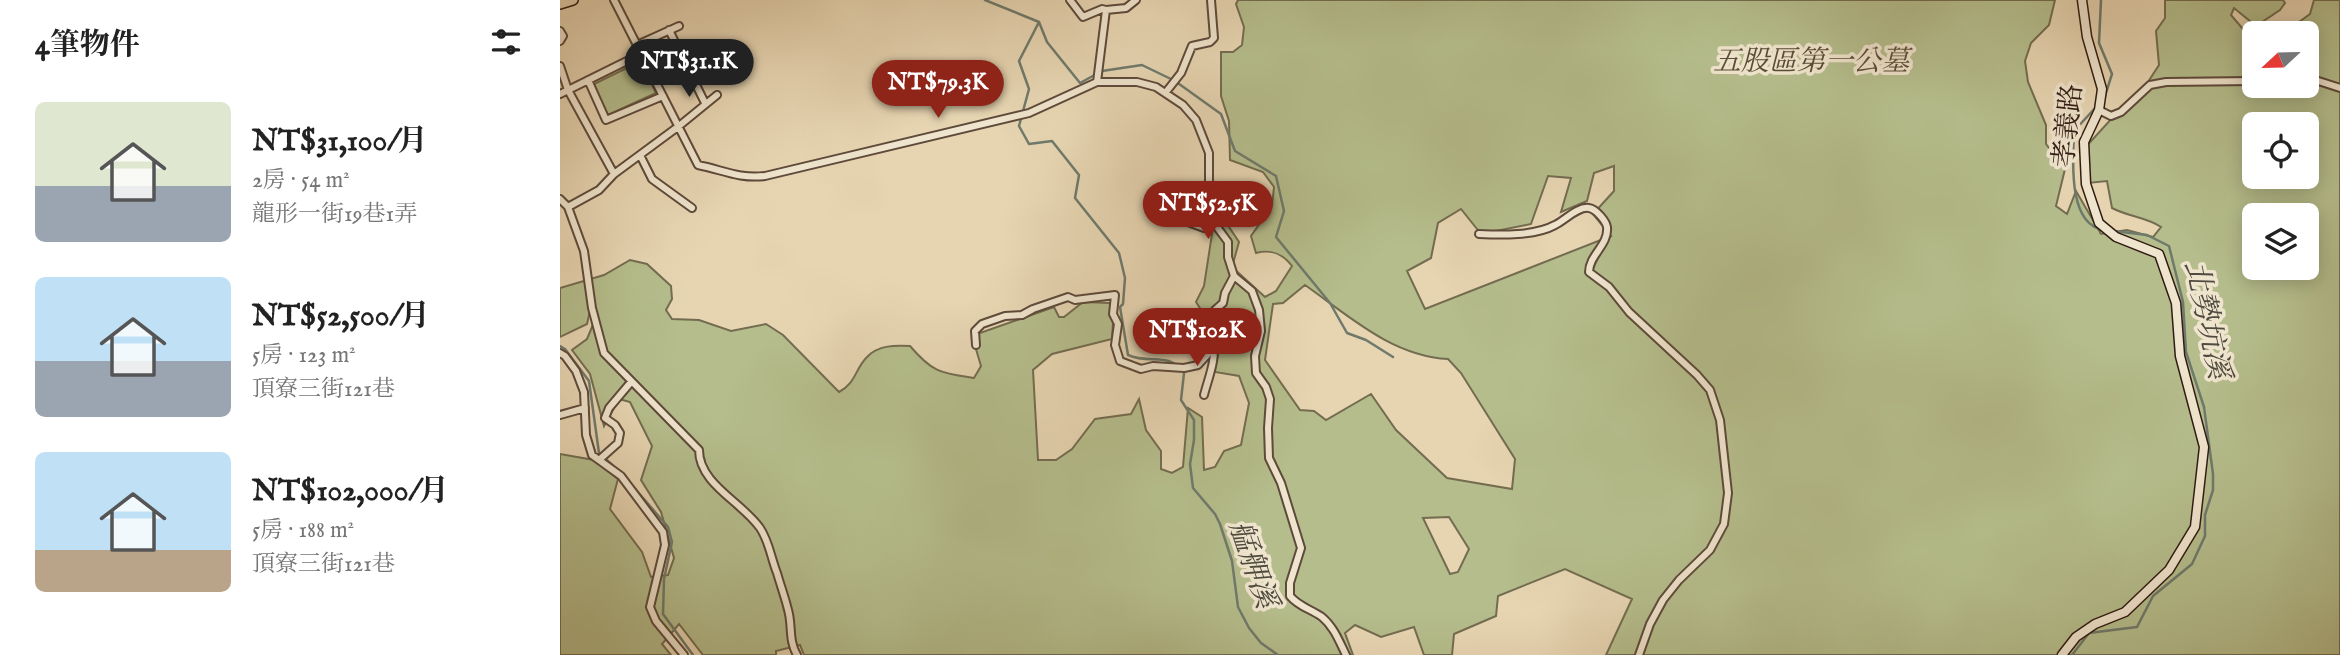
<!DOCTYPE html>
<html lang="zh-TW">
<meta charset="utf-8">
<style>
:root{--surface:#fff;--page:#f2f2f2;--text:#222;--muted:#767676;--accent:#8f2418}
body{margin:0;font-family:"IM FELL English","Noto Serif TC",serif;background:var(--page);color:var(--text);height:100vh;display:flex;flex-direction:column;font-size:26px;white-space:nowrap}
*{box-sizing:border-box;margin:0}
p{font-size:23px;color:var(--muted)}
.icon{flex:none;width:38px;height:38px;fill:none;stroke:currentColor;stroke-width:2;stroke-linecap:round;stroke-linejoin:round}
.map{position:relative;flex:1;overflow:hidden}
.sheet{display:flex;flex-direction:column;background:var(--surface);width:560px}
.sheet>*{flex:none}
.needle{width:46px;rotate:248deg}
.buttons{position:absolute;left:1682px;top:21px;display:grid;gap:14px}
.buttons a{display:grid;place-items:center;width:77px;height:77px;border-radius:10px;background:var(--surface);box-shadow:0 4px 18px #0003;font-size:35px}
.price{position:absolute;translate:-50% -60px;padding:0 16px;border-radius:24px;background:var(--accent);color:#fff;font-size:23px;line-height:46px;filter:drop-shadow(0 2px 4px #0008)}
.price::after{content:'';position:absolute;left:50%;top:42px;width:21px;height:16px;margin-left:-10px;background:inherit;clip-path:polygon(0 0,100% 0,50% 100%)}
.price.selected{background:#222;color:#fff}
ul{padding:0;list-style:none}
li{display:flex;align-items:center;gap:21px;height:175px;padding:0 35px}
li span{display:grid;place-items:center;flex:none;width:196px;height:140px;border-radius:10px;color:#555}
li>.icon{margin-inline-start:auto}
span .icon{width:84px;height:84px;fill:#fffc;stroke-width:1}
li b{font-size:30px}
h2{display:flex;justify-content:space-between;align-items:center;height:84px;padding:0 35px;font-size:30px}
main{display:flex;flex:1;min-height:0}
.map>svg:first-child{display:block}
.green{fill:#b5bd8c;stroke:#736c50;stroke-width:2;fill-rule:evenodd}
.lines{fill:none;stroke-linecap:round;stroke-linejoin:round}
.stream{stroke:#6f7a6c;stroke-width:2.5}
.street-casing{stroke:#5e4a3b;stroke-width:10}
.secondary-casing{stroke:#311c13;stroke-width:11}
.primary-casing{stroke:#311c13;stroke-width:12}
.street{stroke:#efe4cd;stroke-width:6}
.secondary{stroke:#efe4cd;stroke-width:8}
.primary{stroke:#e7d5b2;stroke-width:9}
.labels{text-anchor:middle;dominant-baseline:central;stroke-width:7;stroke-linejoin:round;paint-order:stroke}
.park-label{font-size:28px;font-style:italic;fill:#594c37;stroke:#efe4cd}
.street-label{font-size:28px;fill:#311c13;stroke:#efe4cd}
.water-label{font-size:30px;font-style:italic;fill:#504b3f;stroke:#efe4cd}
</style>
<main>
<section class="sheet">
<h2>4筆物件<svg class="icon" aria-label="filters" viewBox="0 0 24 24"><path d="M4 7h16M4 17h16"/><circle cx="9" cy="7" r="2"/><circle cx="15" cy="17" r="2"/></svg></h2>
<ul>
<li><span style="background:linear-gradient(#dfe7d0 60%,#9aa5b1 0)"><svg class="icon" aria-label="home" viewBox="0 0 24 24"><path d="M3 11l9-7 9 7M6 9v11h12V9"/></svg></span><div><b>NT$31,100/月</b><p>2房 · 54 m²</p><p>龍形一街19巷1弄</p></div></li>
<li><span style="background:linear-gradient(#bfe0f5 60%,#9aa5b1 0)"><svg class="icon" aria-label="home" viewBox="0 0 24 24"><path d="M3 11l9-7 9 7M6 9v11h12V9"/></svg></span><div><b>NT$52,500/月</b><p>5房 · 123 m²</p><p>頂寮三街121巷</p></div></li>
<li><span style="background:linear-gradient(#bfe0f5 70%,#b9a48a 0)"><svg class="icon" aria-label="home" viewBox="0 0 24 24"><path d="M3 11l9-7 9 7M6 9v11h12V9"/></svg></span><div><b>NT$102,000/月</b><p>5房 · 188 m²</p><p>頂寮三街121巷</p></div></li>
</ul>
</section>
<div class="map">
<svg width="1780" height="655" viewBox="0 0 1780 655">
<rect width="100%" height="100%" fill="#e7d5b2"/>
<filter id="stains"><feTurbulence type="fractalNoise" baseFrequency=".00286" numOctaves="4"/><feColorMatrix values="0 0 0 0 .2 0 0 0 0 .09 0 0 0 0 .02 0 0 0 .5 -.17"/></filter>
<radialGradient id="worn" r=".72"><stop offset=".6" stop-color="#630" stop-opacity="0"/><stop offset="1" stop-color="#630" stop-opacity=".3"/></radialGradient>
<path class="green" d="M678,0H1495L1489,25L1471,43L1465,61L1468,82L1486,125V144L1505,169L1496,206L1507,214L1516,191L1541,234L1567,230L1593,237L1601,227C1586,217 1569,217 1552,208L1547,181L1528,183L1522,151L1563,106L1575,102L1599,65L1596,31L1605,18V0H1723L1725,3L1720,10L1696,26L1674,8L1671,15L1694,42V86H1746V33H1724L1750,14L1754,0H1780V655H1046L1072,599L1005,569L938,596L936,616L894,634L892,655H864L854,627L821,637L795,625L785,633L793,655H244L240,645L216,651V655H143L119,624L102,644L111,655H0V454L34,460L58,479L50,509L82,552L91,577L108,575L114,558L101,512L81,480L92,446L70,402L59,399L44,426L30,374L12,350L27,339L37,315L32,302L27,324L0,337V288L44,275L70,260L87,264L111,286L112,299L106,310L112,319L139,320L171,331L206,324L223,335L279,392C296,383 295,369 307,357C318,345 336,345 350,346C373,373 381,373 414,378L421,366L413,339L417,334L494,307L499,317H504L523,302L549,303L554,307L552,339L492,354L473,370L478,460H496L512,449L535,419L571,414L579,399L586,430L601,451V469L612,473L623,467L628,408L642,417L644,470L655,467L664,451L681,445L689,403L679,376L655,372L654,330L636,302L644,286L654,221H665L679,242L672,267L705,297L716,291L732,266C722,253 711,249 696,253L691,236L712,206L714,187L703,172L670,160L669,121L661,96V52H673L682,45L684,27L676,4ZM1694,124H1746V177H1694ZM1054,166V191L1033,214L1051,236L865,309L847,271L871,258L878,223L901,209L921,234L971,224L988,176L1011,178L1001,212L1027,201L1034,173ZM1694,215H1746V268H1694ZM745,285C789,316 832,356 888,359L901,373L955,459L952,489L887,478L836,430L811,394L766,420L754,411L740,410L705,360L713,304L723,303ZM889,517L909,549L898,572L890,574L863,518Z
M81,61L96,93L48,115L32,85Z"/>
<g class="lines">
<path class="stream" d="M425,0L479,22L459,61L469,89L459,126L469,144L492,141L519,175L515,198L559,253L565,278L563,304L560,307L568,355C590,365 609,351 624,373L621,400L634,420V440L630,464L633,488L655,514L660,524L672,561L678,607L689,628L701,643L718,655
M1541,0L1539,43L1552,74L1544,99
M479,22L487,42L520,83L542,71L582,65L615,81L661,114L675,151L716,176L724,211L716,237L770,303L787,333L806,340L833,357
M1537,106L1514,131C1513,158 1507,225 1544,230
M0,346L5,349L29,381L39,453L59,471
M64,476L108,527L112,542L104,579L103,614L133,655
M1512,655L1529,633L1577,627L1593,596L1632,564L1645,536V515L1653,490V474L1644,407L1626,352L1623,302L1609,246L1587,235L1554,231"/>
<defs>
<path id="street" d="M54,0L138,165C163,170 179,179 205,176L469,113L537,82H577L596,87L623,105L636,120L649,153V203L657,227L668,242V257L674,276L692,291L699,310L701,331L695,356L696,373L706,387L710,399L708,428L709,458L721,483L741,548L730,583V596C739,607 751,609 762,617C774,627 779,641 786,655
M510,0L523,17L542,9L546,10
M109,30L145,103
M0,31L3,36L0,41
M77,45L119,26
M0,66L8,90L54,174
M1746,77L1780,88
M28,80L46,120L103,96
M537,82L546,10L566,8L576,0
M606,92L621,73L632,46L650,42L654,38L651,0
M0,94L81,54
M1539,110L1551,116L1561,112L1590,85L1606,82L1694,81
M80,155L92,179L132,208
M0,199L8,207L24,251L32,308L44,353L139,450C139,484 182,502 200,528C209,541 211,558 217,573C221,587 226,600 229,614C232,629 229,641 237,655
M8,207L39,190L54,174L119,126L157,95
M609,215L644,228L650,218V213
M919,234C941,235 975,236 995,225C1004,221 1018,206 1029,208C1036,209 1046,221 1047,227C1049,245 1029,255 1029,272L1049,287L1069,312L1137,375L1150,390L1160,420L1168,493L1164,524L1150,550L1119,580L1103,600L1090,624L1079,655
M416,345L415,331L422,324L445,316L462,315L473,309L508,297L515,300L555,295L553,314L558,324L555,345L560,361L581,369L593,366L624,368L638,365L648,354L653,340L651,324L655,310L663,303L665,293L674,276
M0,353L5,356L16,371L24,392L26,435L32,455L61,476L103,532L105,545L90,607L96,621L124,655
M644,395C648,379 657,358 653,342
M0,415L25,408
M39,460L58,443L60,433L55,425L45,418L49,408L71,382"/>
<path id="secondary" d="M1502,655L1516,637L1535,624L1565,612L1609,570L1635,527L1644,447L1620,356L1616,303L1599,254L1556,237L1539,223L1526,184L1524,142L1539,110L1542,89L1527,37L1522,0"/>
<path id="primary" d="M0,4L13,0"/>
</defs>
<use href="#street" class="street-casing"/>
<use href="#secondary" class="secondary-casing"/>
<use href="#primary" class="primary-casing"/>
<use href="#street" class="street"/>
<use href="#secondary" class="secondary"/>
<use href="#primary" class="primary"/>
</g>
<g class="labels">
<g class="park-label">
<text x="1251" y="62">五股區第一公墓</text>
</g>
<g class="street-label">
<text transform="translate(1509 126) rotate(-84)">孝義路</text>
</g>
<g class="water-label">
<text transform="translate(1646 320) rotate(78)">北勢坑溪</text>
<text transform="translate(692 565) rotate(71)">艋舺溪</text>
</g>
</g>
<rect width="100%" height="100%" filter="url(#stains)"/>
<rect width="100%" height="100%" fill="url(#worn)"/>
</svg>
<div class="buttons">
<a><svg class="needle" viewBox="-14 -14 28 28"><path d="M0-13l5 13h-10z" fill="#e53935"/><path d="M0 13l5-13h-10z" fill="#767676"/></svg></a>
<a><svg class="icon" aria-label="locate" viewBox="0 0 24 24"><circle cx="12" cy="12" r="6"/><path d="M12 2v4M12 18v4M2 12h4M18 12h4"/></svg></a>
<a><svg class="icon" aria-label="layers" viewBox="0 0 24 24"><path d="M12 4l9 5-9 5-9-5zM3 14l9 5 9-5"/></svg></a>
</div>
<b class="price selected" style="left:129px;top:99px">NT$31.1K</b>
<b class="price" style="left:378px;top:120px">NT$79.3K</b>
<b class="price" style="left:648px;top:241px">NT$52.5K</b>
<b class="price" style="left:637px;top:368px">NT$102K</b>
</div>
</main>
